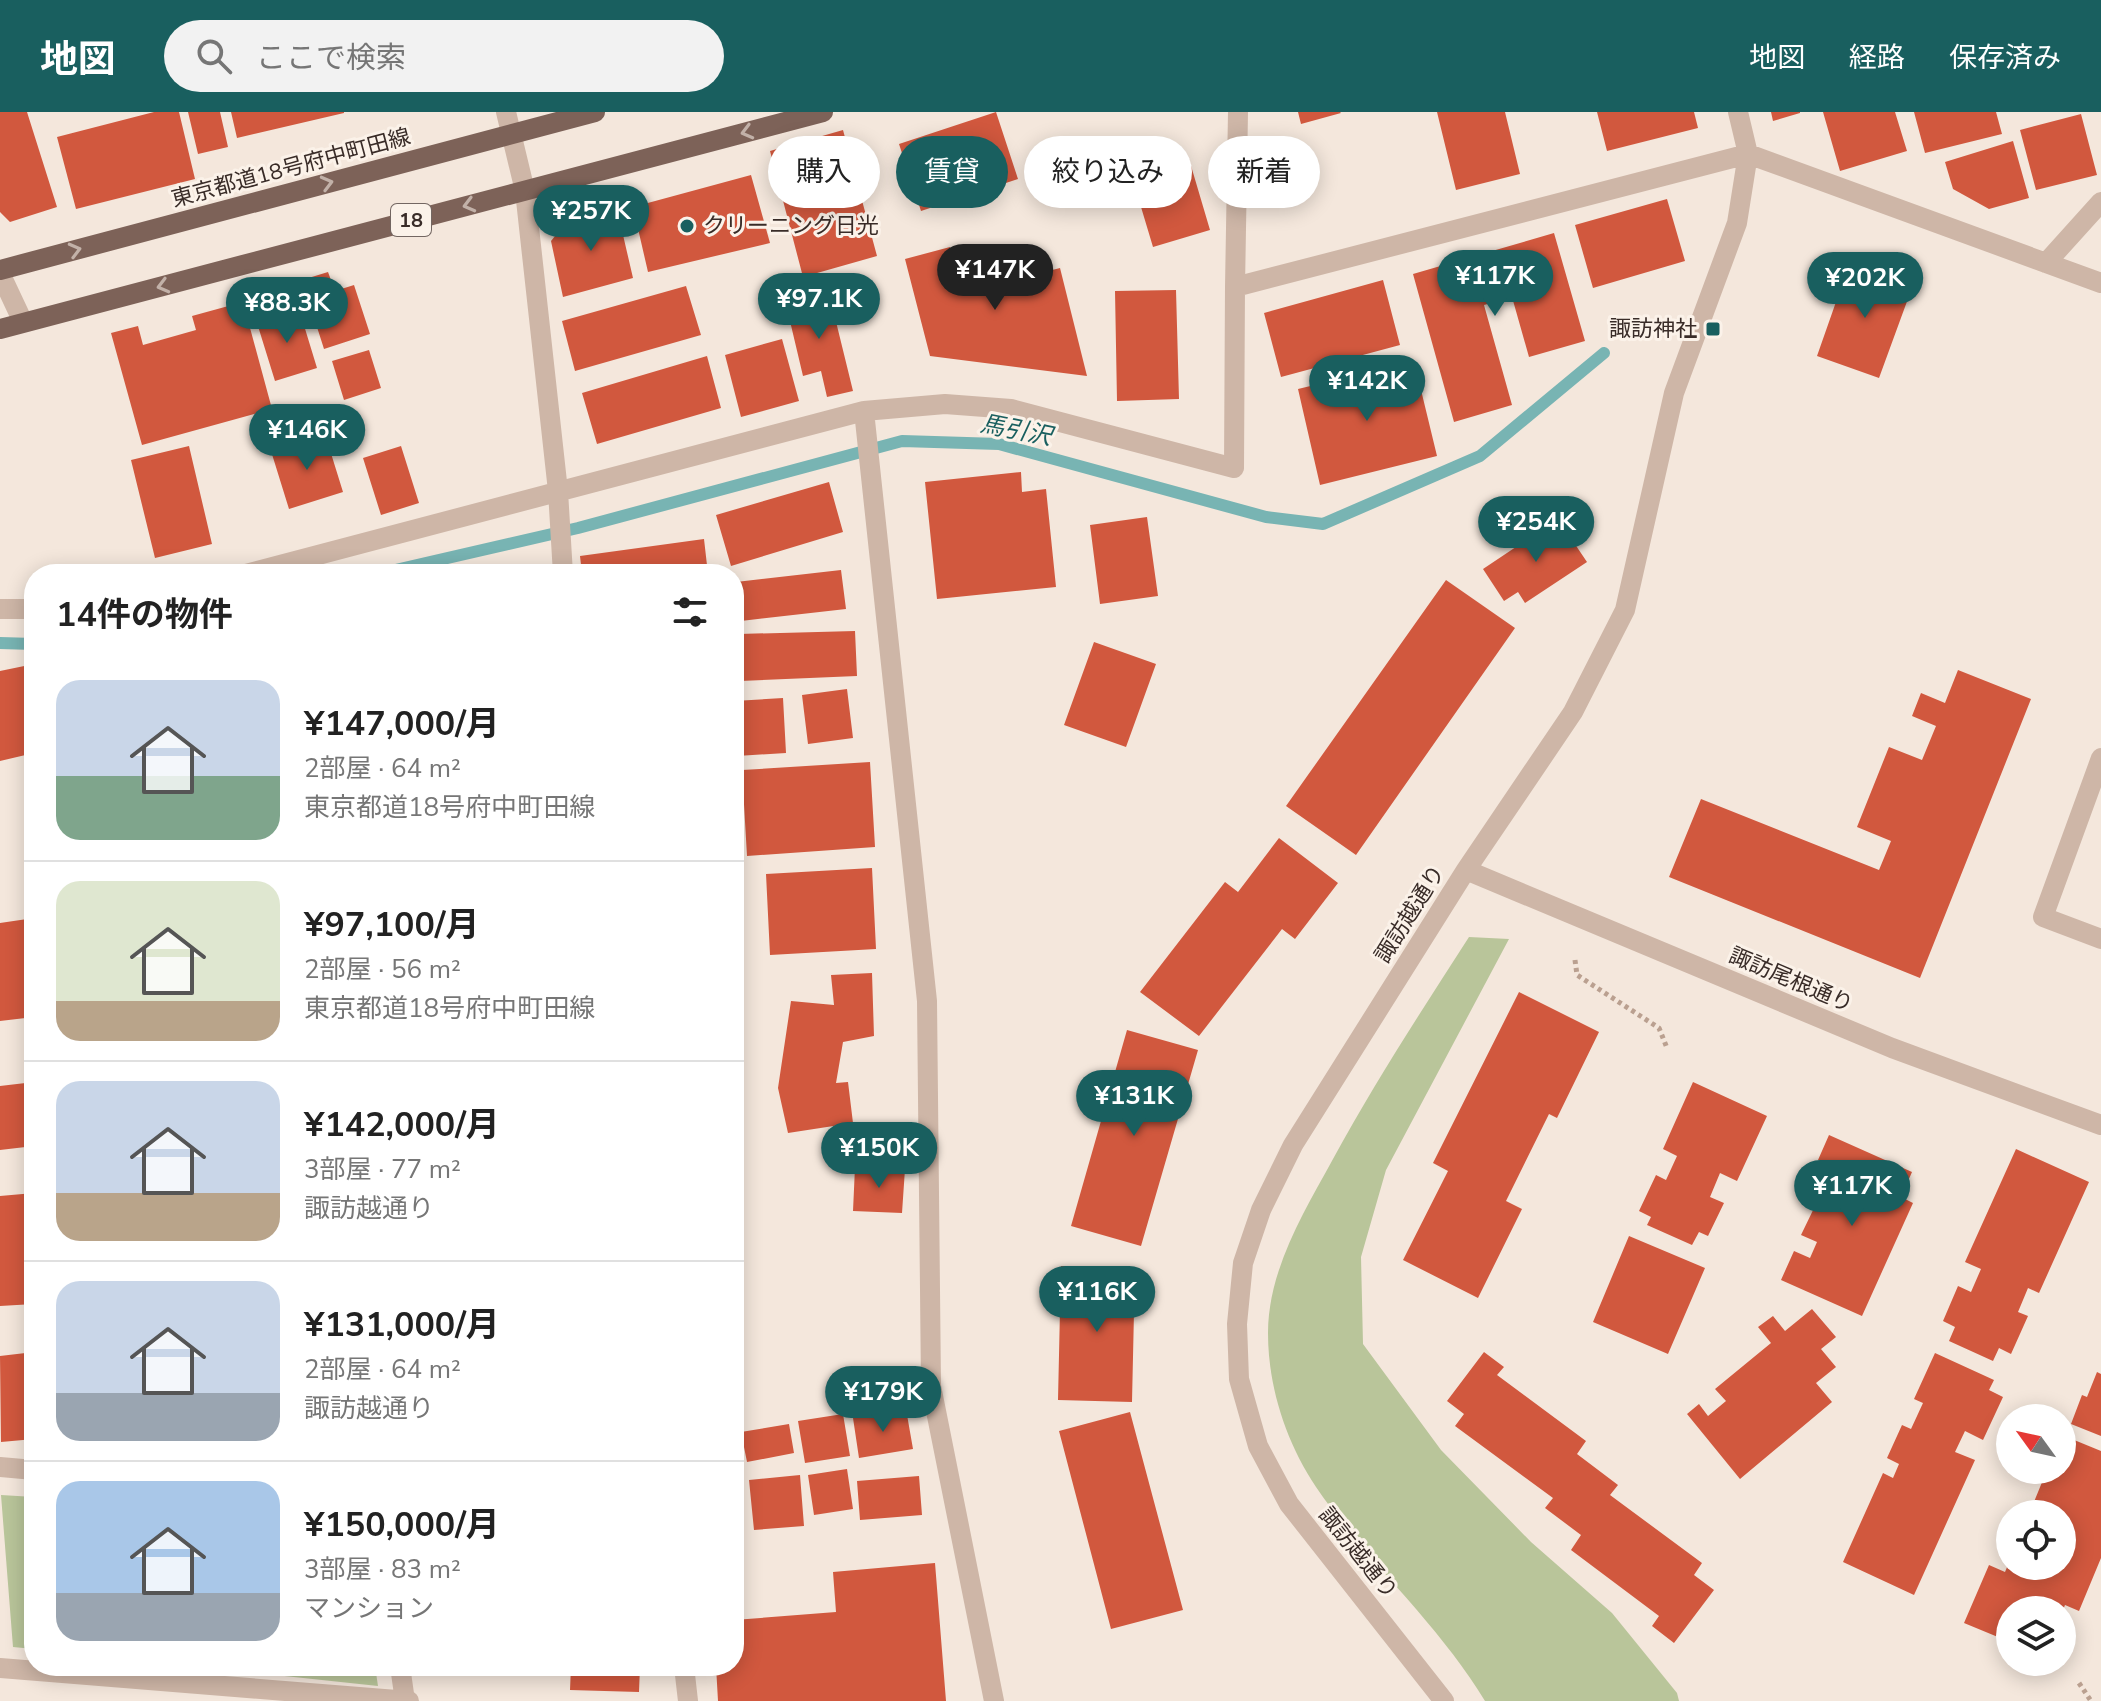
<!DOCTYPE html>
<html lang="ja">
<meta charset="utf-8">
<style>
:root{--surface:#fff;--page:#f2f2f2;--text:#222;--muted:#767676;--line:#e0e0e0;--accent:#195f5f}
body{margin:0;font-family:"Nunito Sans","Noto Sans JP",sans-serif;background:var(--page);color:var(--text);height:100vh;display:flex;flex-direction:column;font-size:30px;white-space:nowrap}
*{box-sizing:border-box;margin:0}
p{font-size:26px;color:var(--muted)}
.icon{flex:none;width:44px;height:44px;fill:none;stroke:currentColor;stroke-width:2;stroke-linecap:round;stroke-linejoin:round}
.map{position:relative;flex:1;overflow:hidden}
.panel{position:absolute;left:24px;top:452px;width:720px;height:1112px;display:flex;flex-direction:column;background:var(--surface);border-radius:32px;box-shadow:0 4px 20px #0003}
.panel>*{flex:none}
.banner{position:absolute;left:768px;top:24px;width:760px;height:72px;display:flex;gap:16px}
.needle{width:52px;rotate:303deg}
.buttons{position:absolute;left:1996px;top:1292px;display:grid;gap:16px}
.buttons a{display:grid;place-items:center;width:80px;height:80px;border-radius:50%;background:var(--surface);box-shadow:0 4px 20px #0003;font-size:40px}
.price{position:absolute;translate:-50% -68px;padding:0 18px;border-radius:28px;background:var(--accent);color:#fff;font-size:26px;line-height:52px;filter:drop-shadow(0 2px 4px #0008)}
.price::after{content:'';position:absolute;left:50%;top:48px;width:24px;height:18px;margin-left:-12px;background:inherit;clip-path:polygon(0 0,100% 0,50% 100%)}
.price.on{background:#222;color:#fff}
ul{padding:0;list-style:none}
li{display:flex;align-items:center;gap:24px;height:200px;padding:0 32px}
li+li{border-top:2px solid var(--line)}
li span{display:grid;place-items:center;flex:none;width:224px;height:160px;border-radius:24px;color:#555}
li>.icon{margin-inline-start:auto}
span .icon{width:96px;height:96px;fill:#fffc;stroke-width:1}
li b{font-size:34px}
h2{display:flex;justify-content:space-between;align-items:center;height:96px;padding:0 32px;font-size:34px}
.tag{padding:0 28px;border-radius:36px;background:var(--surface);box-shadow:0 4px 20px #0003;font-size:28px;line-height:72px}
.tag.on{background:var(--accent);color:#fff}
header{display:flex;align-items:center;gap:48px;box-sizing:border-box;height:112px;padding:0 40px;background:var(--accent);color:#fff}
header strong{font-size:38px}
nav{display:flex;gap:44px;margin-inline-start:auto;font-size:28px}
.search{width:560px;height:72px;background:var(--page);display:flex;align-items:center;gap:20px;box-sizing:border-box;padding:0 28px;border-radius:44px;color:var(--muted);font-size:30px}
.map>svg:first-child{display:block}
.green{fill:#b9c59a}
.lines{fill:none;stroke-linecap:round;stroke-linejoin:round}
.stream{stroke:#78b4b3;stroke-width:12}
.building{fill:#d1583e}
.path{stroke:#baa090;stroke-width:5;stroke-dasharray:4 4;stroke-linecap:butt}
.minor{stroke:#ceb6a7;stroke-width:20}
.major{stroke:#7d6258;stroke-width:20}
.oneway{stroke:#c2b1a8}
.poi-dot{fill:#195f5f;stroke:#fbf2e9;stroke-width:3}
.labels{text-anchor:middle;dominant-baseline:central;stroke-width:6;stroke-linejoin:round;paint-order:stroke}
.shield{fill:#fbf2e9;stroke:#736762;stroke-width:2}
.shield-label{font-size:20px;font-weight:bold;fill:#392c28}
.street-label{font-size:22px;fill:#392c28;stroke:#fbf2e9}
.poi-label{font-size:22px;fill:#392c28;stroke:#fbf2e9;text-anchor:start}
.water-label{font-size:24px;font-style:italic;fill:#195f5f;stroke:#fbf2e9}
</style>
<header>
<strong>地図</strong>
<div class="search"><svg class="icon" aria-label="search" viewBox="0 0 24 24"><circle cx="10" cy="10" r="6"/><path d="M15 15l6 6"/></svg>ここで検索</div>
<nav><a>地図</a><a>経路</a><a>保存済み</a></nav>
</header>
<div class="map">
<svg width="2101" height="1589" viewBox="0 0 2101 1589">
<rect width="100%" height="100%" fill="#f4e7dc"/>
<path class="green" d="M1469,825L1509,827L1386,1058L1361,1145L1363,1232L1441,1338L1531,1430L1612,1501L1677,1581L1679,1589H1485C1438,1511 1367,1450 1316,1375C1286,1330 1268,1275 1268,1221C1268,1158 1304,1100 1333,1047C1375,970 1422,898 1469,825Z
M1,1383L34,1385V1537L13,1535Z
M192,1554H375L378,1574Z"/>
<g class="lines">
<path class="stream" d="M378,462L578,416L902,329L999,332L1266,405L1323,412L1480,344L1604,241
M0,531L34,532"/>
</g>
<path class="building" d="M0,0H27L57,95L10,110L0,100Z
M154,0H179L195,67L76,97L57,25Z
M188,0H220L228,35L198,42Z
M231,0H344V1L237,26Z
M996,0L1018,67L921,99L899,32Z
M1298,0H1340L1341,1L1301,12Z
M1437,0H1505L1520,62L1456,78Z
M1597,0H1694L1698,16L1607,39Z
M1771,0H1800V1L1773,9Z
M1823,0H1895L1907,39L1840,59Z
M1914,0H1996L2002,22L1925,41Z
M2081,2L2097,63L2036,78L2020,18Z
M843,18L877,144L803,165L770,39Z
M2013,29L2029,86L1989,97L1953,77L1945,50Z
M1189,47L1210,118L1153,135L1132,65Z
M751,63L770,131L648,160L633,95Z
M1667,87L1685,149L1593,176L1575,113Z
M617,97L633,166L563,185L551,129L569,107Z
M1554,121L1585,229L1529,245L1512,185L1484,193L1512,293L1454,310L1413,162Z
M950,135L955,154L1022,136L1029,164L1060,156L1087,264L930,244L905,147Z
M1850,150L1913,173L1879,266L1817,244Z
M328,160L335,179L354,173L370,222L324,237L302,168Z
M1383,168L1400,233L1281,265L1264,201Z
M686,174L701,223L575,259L562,209Z
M828,177L853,279L827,285L821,259L803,264L785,188Z
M1176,178L1179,287L1117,289L1115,179Z
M243,190L272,297L142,333L111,221L138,214L143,233L196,218L192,204Z
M299,197L317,256L275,269L257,211Z
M782,227L799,289L741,305L725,243Z
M369,238L381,276L344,288L332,249Z
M707,244L721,296L597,332L582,281Z
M1414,249L1437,344L1320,373L1298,277Z
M325,322L343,380L289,397L271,339Z
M189,334L212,432L155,446L131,348Z
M401,334L419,391L381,403L363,346Z
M1021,360L1022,380L1046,377L1056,475L937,487L925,370Z
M829,370L843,420L731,454L716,403Z
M1147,405L1158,484L1100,492L1090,413Z
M1558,407L1587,450L1525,491L1518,480L1504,489L1483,457Z
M704,427L708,462H582L580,444Z
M841,458L846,497L741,509L736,470Z
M1446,468L1515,516L1356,743L1286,694Z
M855,519L857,564L740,569L739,522Z
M1094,530L1156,552L1126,635L1064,613Z
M34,552V641L0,649V559Z
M1958,558L2031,587L1920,866L1669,765L1701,687L1879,758L1891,729L1857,715L1889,635L1922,648L1936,614L1912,604L1921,581L1945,591Z
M847,577L853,626L808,632L802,583Z
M783,586L786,641L737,644L734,589Z
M870,650L875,735L747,744L742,658Z
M1279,726L1338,771L1295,827L1282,817L1199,924L1140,880L1225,770L1238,780Z
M872,756L876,837L770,843L766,762Z
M34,806V905L0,909V811Z
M734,824L740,860L734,861Z
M872,861L874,924L843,930L836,971L848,970L853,1011L788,1021L778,976L791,889L834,893L831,863Z
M734,872H742L743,913H734Z
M1519,880L1599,920L1557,1006L1549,1002L1506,1089L1522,1097L1478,1186L1403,1148L1448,1059L1433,1051Z
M1127,918L1198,938L1141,1134L1071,1114Z
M34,970V1034L0,1038V974Z
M1693,970L1767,1004L1737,1069L1720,1061L1710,1085L1724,1091L1708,1124L1699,1120L1692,1133L1647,1113L1651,1105L1639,1099L1656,1063L1666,1068L1677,1044L1663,1037Z
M1829,1023L1912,1060L1901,1085L1913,1091L1862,1204L1781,1168L1794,1139L1810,1146L1817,1130L1801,1123L1816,1092L1832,1099L1843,1076L1828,1069L1834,1055L1818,1048Z
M2016,1037L2089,1070L2039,1181L2028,1176L2018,1200L2028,1204L2011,1242L1999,1236L1993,1249L1949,1229L1955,1215L1943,1209L1958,1174L1971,1180L1981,1157L1965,1150Z
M855,1055L905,1057L902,1101L853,1099Z
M34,1081V1192L0,1194V1084Z
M1629,1124L1705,1156L1668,1242L1593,1210Z
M1061,1154L1135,1155L1132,1290L1058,1288Z
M1812,1197L1836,1225L1821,1237L1836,1255L1816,1271L1832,1290L1740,1367L1687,1302L1699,1292L1708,1304L1726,1289L1715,1277L1771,1231L1758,1215L1773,1204L1785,1219Z
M34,1240V1327L1,1330L0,1244Z
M1484,1240L1504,1255L1497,1263L1586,1329L1577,1342L1618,1373L1610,1383L1702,1451L1694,1463L1714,1478L1674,1531L1652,1514L1659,1504L1571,1438L1581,1423L1545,1396L1553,1386L1455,1314L1464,1302L1447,1289Z
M1935,1241L1994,1268L1989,1278L2003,1285L1983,1328L1965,1319L1955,1340L1975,1348L1914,1483L1843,1450L1883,1361L1893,1366L1899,1352L1887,1346L1902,1313L1911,1317L1923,1291L1914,1287Z
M2097,1260L2101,1262V1324L2071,1312L2082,1283L2087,1285Z
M906,1297L913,1337L859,1346L853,1306Z
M1130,1300L1183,1498L1111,1517L1059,1319Z
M843,1302L850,1344L805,1351L798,1309Z
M789,1312L794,1341L747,1350L741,1320Z
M2062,1323L2101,1339V1446L2079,1499L2065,1493L2063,1498H2010V1530L1964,1511L1989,1453L2005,1460L2010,1448V1454H2062V1402H2029L2047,1358H2062Z
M847,1357L853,1397L814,1403L808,1363Z
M800,1363L804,1414L754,1418L749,1368Z
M919,1364L922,1403L860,1408L857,1369Z
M734,1385H739L741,1432L734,1433Z
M935,1451L946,1589H718L716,1554H734V1508L836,1500L833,1460Z
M571,1554H640L639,1580L570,1578Z"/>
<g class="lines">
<path class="path" d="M1575,848L1577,863L1659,916L1667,936
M2079,1571L2091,1589"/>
<path class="minor" d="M506,0L525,79L558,379L563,462
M2046,151L2101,90
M0,161L23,210
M1235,175L1238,0
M864,299L927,889L931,1274L994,1589
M246,462L864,299L945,292L1011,297L1234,356L1235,175L1748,42L2101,171
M0,497H34
M2101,646L2043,805L2101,827
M1466,758L1892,936L2101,1013
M0,1355L34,1358
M400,1554L405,1589
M684,1554L688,1589
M0,1556L409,1589
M1444,1589L1289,1392L1258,1334L1239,1267L1237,1212L1243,1151L1261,1098L1293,1033L1466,758L1573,600L1625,498L1674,281L1737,111L1748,42L1738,0"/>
<path class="major" d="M0,158L595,0
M0,217L823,0"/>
</g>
<defs><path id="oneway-chevron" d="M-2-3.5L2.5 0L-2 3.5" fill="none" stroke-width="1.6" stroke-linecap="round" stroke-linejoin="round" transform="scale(2)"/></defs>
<g class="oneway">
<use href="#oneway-chevron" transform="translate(747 20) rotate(165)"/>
<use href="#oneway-chevron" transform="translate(327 71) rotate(-15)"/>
<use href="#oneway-chevron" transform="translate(469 93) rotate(165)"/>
<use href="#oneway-chevron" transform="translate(75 138) rotate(-15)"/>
<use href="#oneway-chevron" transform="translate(163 174) rotate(165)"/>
</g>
<g class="poi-dot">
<circle cx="687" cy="114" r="8"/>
<rect x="1705" y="209" width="16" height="16" rx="4"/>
</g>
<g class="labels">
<rect class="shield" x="391" y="92" width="40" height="32" rx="6"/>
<g class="shield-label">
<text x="411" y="108">18</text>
</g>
<g class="street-label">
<text transform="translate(291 56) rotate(-15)">東京都道18号府中町田線</text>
<text transform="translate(1410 802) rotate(-58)">諏訪越通り</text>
<text transform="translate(1791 868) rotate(23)">諏訪尾根通り</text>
<text transform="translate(1358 1441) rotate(51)">諏訪越通り</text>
</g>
<g class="poi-label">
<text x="703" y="114">クリーニング日光</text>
<text x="1697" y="217" text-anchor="end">諏訪神社</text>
</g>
<g class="water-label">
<text transform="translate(1016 318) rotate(11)">馬引沢</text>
</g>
</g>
</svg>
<div class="buttons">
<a><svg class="needle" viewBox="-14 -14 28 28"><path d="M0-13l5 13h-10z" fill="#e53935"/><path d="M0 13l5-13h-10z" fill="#767676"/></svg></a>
<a><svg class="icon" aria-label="locate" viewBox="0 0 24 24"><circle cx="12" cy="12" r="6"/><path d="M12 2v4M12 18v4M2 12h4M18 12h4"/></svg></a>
<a><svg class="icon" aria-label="layers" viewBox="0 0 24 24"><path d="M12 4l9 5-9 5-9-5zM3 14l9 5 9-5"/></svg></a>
</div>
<b class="price" style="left:591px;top:141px">¥257K</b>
<b class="price on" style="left:995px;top:200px">¥147K</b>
<b class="price" style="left:1495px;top:206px">¥117K</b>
<b class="price" style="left:1865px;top:208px">¥202K</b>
<b class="price" style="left:819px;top:229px">¥97.1K</b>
<b class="price" style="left:287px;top:233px">¥88.3K</b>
<b class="price" style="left:1367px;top:311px">¥142K</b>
<b class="price" style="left:307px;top:360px">¥146K</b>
<b class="price" style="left:1536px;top:452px">¥254K</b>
<b class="price" style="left:1134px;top:1026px">¥131K</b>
<b class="price" style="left:879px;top:1078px">¥150K</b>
<b class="price" style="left:1852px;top:1116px">¥117K</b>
<b class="price" style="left:1097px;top:1222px">¥116K</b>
<b class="price" style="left:883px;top:1322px">¥179K</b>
<div class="banner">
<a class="tag">購入</a>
<a class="tag on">賃貸</a>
<a class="tag">絞り込み</a>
<a class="tag">新着</a>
</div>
<section class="panel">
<h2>14件の物件<svg class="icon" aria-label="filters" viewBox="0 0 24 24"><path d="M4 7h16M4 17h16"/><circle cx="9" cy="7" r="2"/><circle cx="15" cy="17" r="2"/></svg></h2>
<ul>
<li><span style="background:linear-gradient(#c9d6e8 60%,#7fa58c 0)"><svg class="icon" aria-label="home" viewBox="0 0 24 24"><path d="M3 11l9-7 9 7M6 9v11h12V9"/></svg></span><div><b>¥147,000/月</b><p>2部屋 · 64 m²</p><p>東京都道18号府中町田線</p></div></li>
<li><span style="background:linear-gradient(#dfe7d0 75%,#b9a48a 0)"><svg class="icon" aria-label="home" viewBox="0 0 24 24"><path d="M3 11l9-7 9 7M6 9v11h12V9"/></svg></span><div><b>¥97,100/月</b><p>2部屋 · 56 m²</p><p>東京都道18号府中町田線</p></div></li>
<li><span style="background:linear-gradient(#c9d6e8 70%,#b9a48a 0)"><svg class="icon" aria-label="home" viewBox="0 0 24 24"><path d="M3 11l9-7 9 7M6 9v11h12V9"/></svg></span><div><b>¥142,000/月</b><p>3部屋 · 77 m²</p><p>諏訪越通り</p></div></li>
<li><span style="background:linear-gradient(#c9d6e8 70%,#9aa5b1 0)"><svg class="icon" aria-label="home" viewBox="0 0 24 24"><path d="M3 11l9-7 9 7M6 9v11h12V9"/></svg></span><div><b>¥131,000/月</b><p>2部屋 · 64 m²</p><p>諏訪越通り</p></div></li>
<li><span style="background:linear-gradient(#a9c7e8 70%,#9aa5b1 0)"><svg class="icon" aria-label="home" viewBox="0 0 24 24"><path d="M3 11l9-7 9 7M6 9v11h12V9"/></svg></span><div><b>¥150,000/月</b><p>3部屋 · 83 m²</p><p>マンション</p></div></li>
</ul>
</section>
</div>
